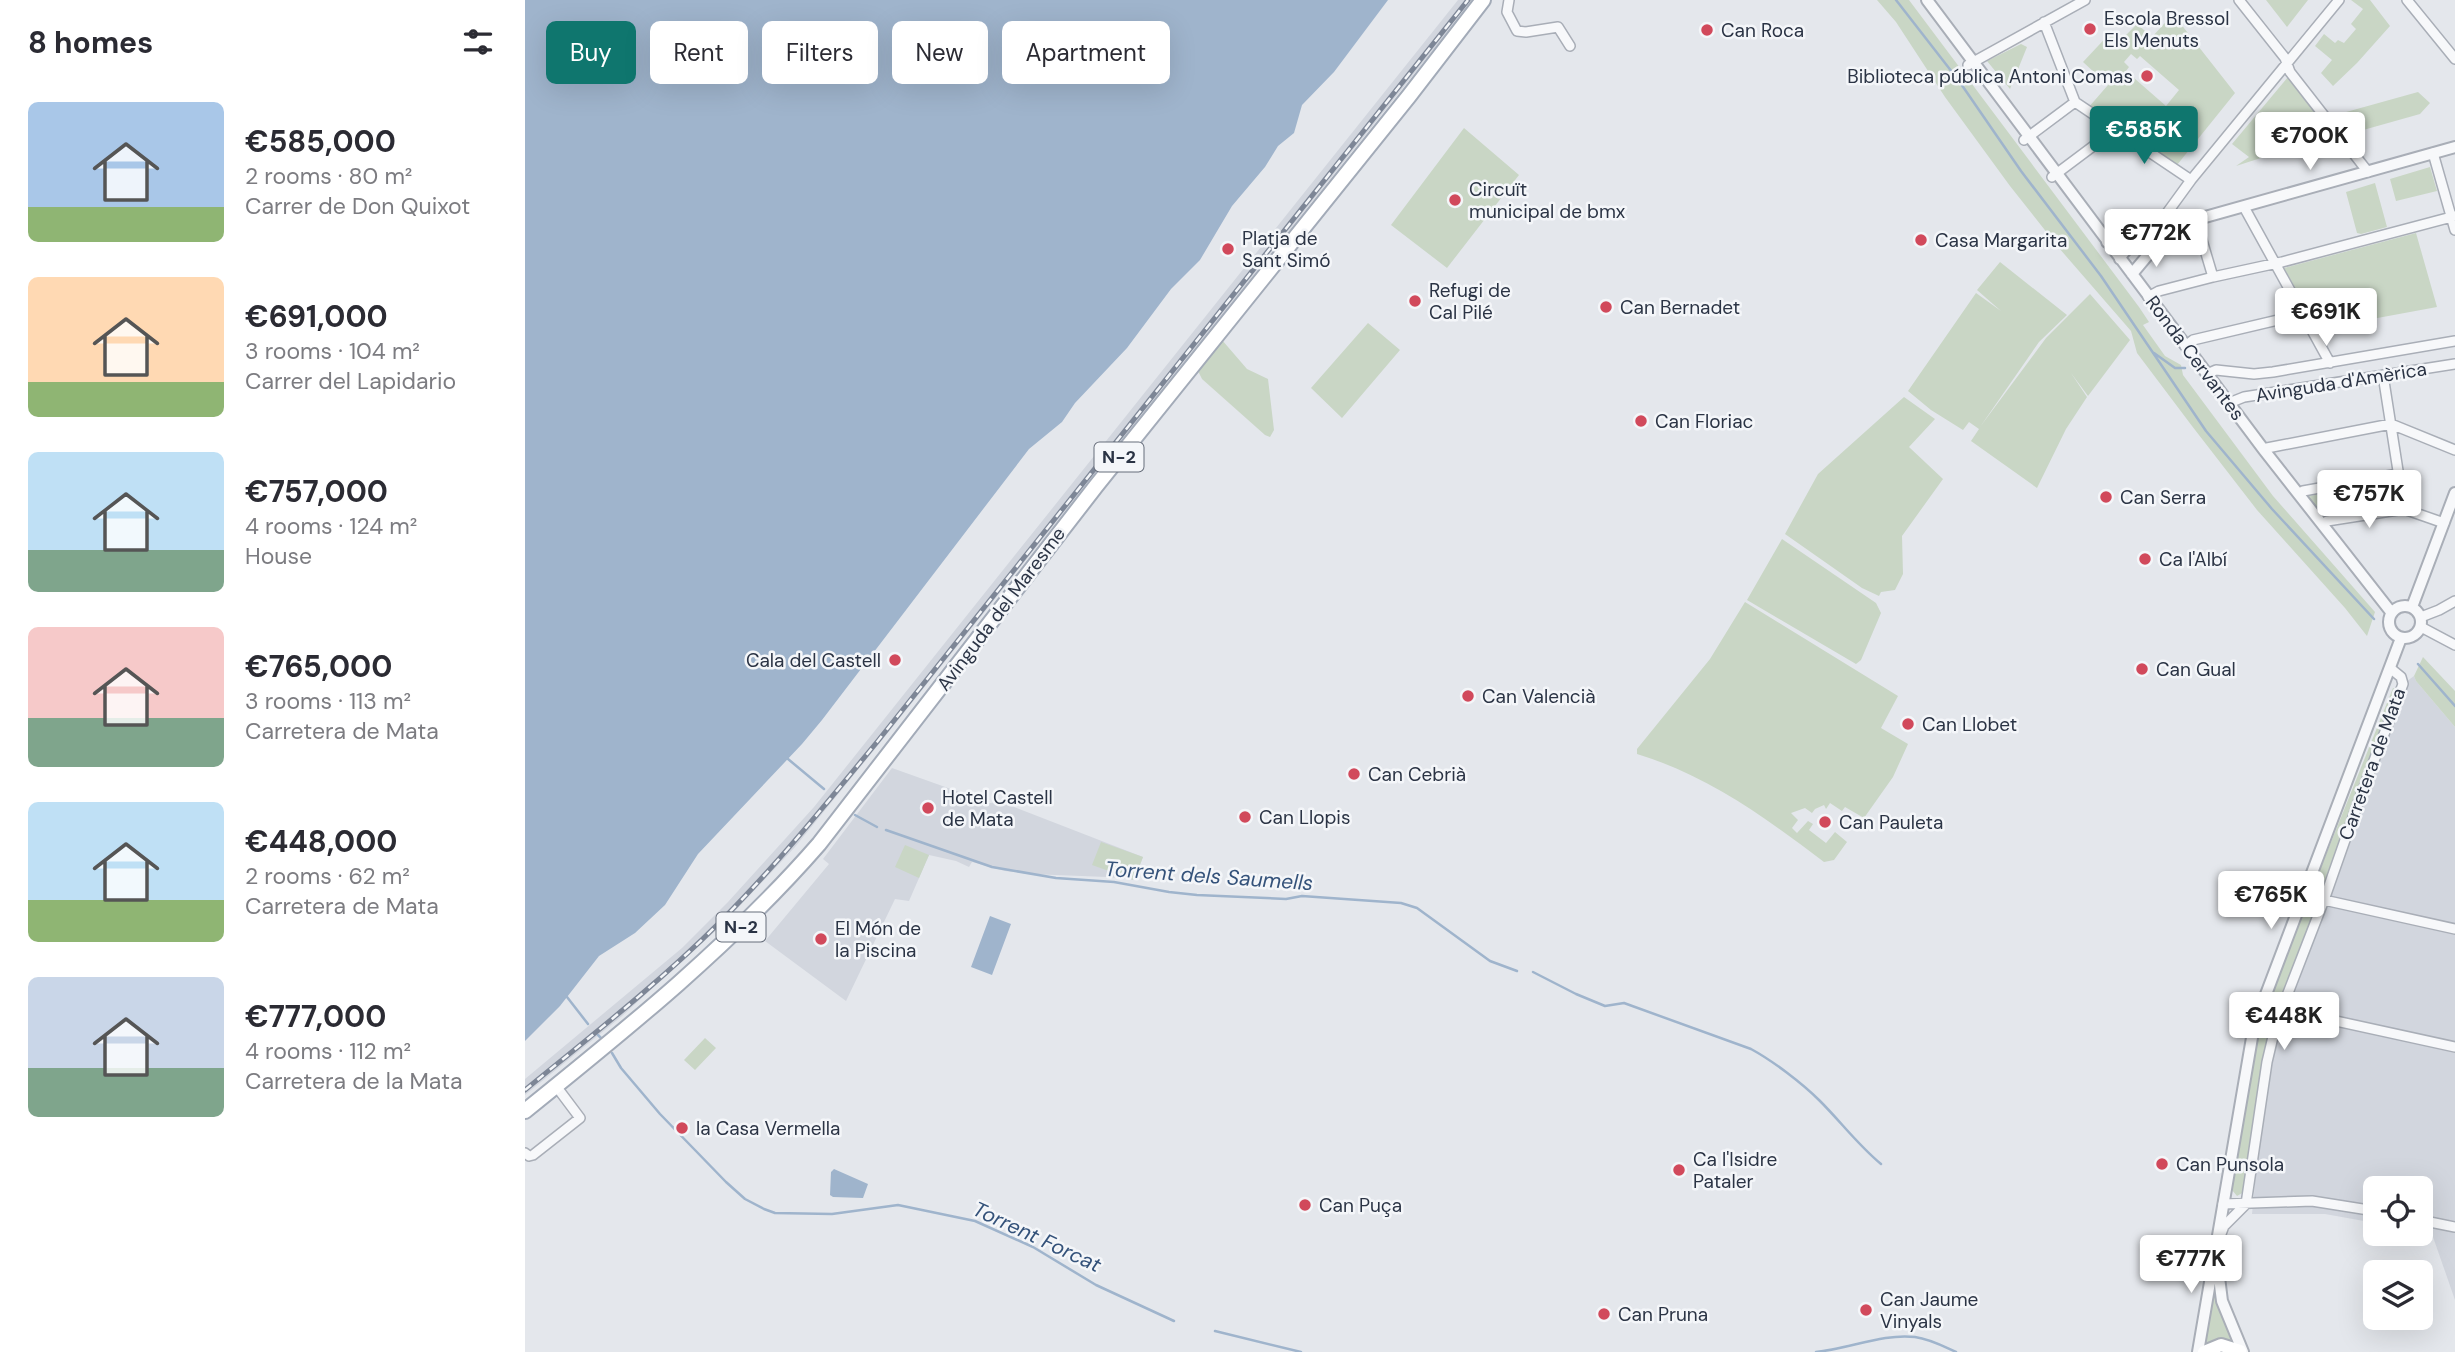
<!DOCTYPE html>
<meta charset="utf-8">
<style>
:root{--surface:#fff;--page:#f2f2f3;--text:#2b2b33;--muted:#7c7c81;--accent:#0f766e}
body{margin:0;font-family:"DM Sans",sans-serif;background:var(--page);color:var(--text);height:100vh;display:flex;flex-direction:column;font-size:26px;white-space:nowrap}
*{box-sizing:border-box;margin:0}
p{font-size:23px;color:var(--muted)}
.icon{flex:none;width:38px;height:38px;fill:none;stroke:currentColor;stroke-width:2;stroke-linecap:round;stroke-linejoin:round}
.map{position:relative;flex:1;overflow:hidden}
.sheet{display:flex;flex-direction:column;background:var(--surface);width:525px}
.sheet>*{flex:none}
.guide{position:absolute;left:21px;top:21px;width:665px;height:63px;display:flex;gap:14px}
.buttons{position:absolute;left:1838px;top:1176px;display:grid;gap:14px}
.buttons a{display:grid;place-items:center;width:70px;height:70px;border-radius:10px;background:var(--surface);box-shadow:0 7px 28px #0002;font-size:35px}
.price{position:absolute;translate:-50% -60px;padding:0 16px;border-radius:7px;background:#fff;color:#222;font-size:23px;line-height:46px;filter:drop-shadow(0 2px 4px #0008)}
.price::after{content:'';position:absolute;left:50%;top:42px;width:21px;height:16px;margin-left:-10px;background:inherit;clip-path:polygon(0 0,100% 0,50% 100%)}
.price.on{background:var(--accent);color:#fff}
ul{padding:0;list-style:none}
li{display:flex;align-items:center;gap:21px;height:175px;padding:0 28px}
li span{display:grid;place-items:center;flex:none;width:196px;height:140px;border-radius:10px;color:#555}
li>.icon{margin-inline-start:auto}
span .icon{width:84px;height:84px;fill:#fffc;stroke-width:1}
li b{font-size:30px}
h2{display:flex;justify-content:space-between;align-items:center;height:84px;padding:0 28px;font-size:30px}
.pill{padding:0 24px;border-radius:10px;background:var(--surface);box-shadow:0 7px 28px #0002;font-size:24px;line-height:63px}
.pill.on{background:var(--accent);color:#fff}
main{display:flex;flex:1;min-height:0}
.map>svg:first-child{display:block}
.built{fill:#d2d6de}
.green{fill:#c9d6c5;fill-rule:evenodd}
.water{fill:#9fb4cc}
.lines{fill:none;stroke-linecap:round;stroke-linejoin:round}
.stream{stroke:#9fb4cc;stroke-width:2.5}
.minor-casing{stroke:#a9aeb7;stroke-width:12}
.tertiary-casing{stroke:#a9aeb7;stroke-width:14}
.secondary-casing{stroke:#a9aeb7;stroke-width:16}
.primary-casing{stroke:#a3abb8;stroke-width:18}
.minor{stroke:#f7f8fa;stroke-width:9}
.tertiary{stroke:#f7f8fa;stroke-width:10}
.secondary{stroke:#fff;stroke-width:12}
.primary{stroke:#fff;stroke-width:14}
.rail-casing{stroke:#7d8696;stroke-width:5}
.rail{stroke:#f4f6f9;stroke-width:2.5;stroke-dasharray:8;stroke-linecap:butt}
.poi-dot{fill:#d1495b;stroke:#f4f6f9;stroke-width:2.5}
.labels{text-anchor:middle;dominant-baseline:central;stroke-width:5;stroke-linejoin:round;paint-order:stroke}
.shield{fill:#f4f6f9;stroke:#676e7b;stroke-width:2}
.shield-label{font-size:18px;font-weight:bold;fill:#2b3445}
.poi-label{font-size:19px;fill:#2b3445;stroke:#f4f6f9;text-anchor:start}
.street-label{font-size:19px;fill:#2b3445;stroke:#f4f6f9}
.water-label{font-size:21px;font-style:italic;fill:#34527a;stroke:#f4f6f9}
</style>
<main>
<section class="sheet">
<h2>8 homes<svg class="icon" aria-label="filters" viewBox="0 0 24 24"><path d="M4 7h16M4 17h16"/><circle cx="9" cy="7" r="2"/><circle cx="15" cy="17" r="2"/></svg></h2>
<ul>
<li><span style="background:linear-gradient(#a9c7e8 75%,#8fb573 0)"><svg class="icon" aria-label="home" viewBox="0 0 24 24"><path d="M3 11l9-7 9 7M6 9v11h12V9"/></svg></span><div><b>€585,000</b><p>2 rooms · 80 m²</p><p>Carrer de Don Quixot</p></div></li>
<li><span style="background:linear-gradient(#ffd9b3 75%,#8fb573 0)"><svg class="icon" aria-label="home" viewBox="0 0 24 24"><path d="M3 11l9-7 9 7M6 9v11h12V9"/></svg></span><div><b>€691,000</b><p>3 rooms · 104 m²</p><p>Carrer del Lapidario</p></div></li>
<li><span style="background:linear-gradient(#bfe0f5 70%,#7fa58c 0)"><svg class="icon" aria-label="home" viewBox="0 0 24 24"><path d="M3 11l9-7 9 7M6 9v11h12V9"/></svg></span><div><b>€757,000</b><p>4 rooms · 124 m²</p><p>House</p></div></li>
<li><span style="background:linear-gradient(#f6c9c9 65%,#7fa58c 0)"><svg class="icon" aria-label="home" viewBox="0 0 24 24"><path d="M3 11l9-7 9 7M6 9v11h12V9"/></svg></span><div><b>€765,000</b><p>3 rooms · 113 m²</p><p>Carretera de Mata</p></div></li>
<li><span style="background:linear-gradient(#bfe0f5 70%,#8fb573 0)"><svg class="icon" aria-label="home" viewBox="0 0 24 24"><path d="M3 11l9-7 9 7M6 9v11h12V9"/></svg></span><div><b>€448,000</b><p>2 rooms · 62 m²</p><p>Carretera de Mata</p></div></li>
<li><span style="background:linear-gradient(#c9d6e8 65%,#7fa58c 0)"><svg class="icon" aria-label="home" viewBox="0 0 24 24"><path d="M3 11l9-7 9 7M6 9v11h12V9"/></svg></span><div><b>€777,000</b><p>4 rooms · 112 m²</p><p>Carretera de la Mata</p></div></li>
</ul>
</section>
<div class="map">
<svg width="1930" height="1352" viewBox="0 0 1930 1352">
<rect width="100%" height="100%" fill="#e4e7ec"/>
<path class="built" d="M933,0H948L354,744L270,847L196,926L151,967L97,1016L0,1095V1079L157,948L203,902L289,807Z
M1889,676L1891,681L1930,727V1300L1908,1237L1895,1233V1188H1850V1223L1800,1214H1727L1742,1062L1878,684Z
M367,768L465,803L476,802L618,857L609,880L582,877L505,874L480,871L447,862L444,867L431,861L404,855L384,901L370,899L321,1001L240,941L304,864L298,859Z"/>
<path class="green" d="M1352,0H1384L1614,307L1624,322L1618,325L1640,356L1656,365L1658,375L1748,496L1850,612L1842,636L1820,608L1732,510L1667,426L1612,353L1606,331L1534,248L1485,186L1420,97L1371,22Z
M1741,0H1783L1762,27Z
M1826,0H1845L1865,26L1832,63L1808,86L1796,73L1807,60L1790,46L1799,34L1810,43L1813,40L1819,43L1831,29L1826,24L1838,9Z
M1648,14L1710,93L1652,165L1563,108L1583,85L1558,62L1588,30L1598,38L1612,24L1627,37ZM1606,54L1612,59L1615,56L1654,90L1641,106L1601,71L1604,67L1599,62Z
M1496,44L1502,47L1485,89L1462,61Z
M1763,77L1796,119L1893,92L1905,103L1895,114L1824,134L1814,122L1801,125L1810,137L1753,153L1756,149L1748,148L1739,157L1711,166L1724,157L1707,144Z
M939,128L994,175L922,268L866,225Z
M1905,167L1912,191L1871,201L1865,179Z
M1850,183L1862,227L1836,234L1832,233L1821,192Z
M1891,233L1912,307L1793,329L1759,268Z
M1475,262L1542,315L1514,342L1455,427L1521,338L1565,294L1605,340L1563,396L1546,373L1562,397L1541,429L1512,488L1446,441L1454,429L1444,422L1438,430L1406,410L1383,391L1451,293L1476,311L1452,290Z
M843,323L875,350L817,418L786,388Z
M697,340L722,369L743,379L749,430L745,437L740,435L677,379L673,371Z
M1379,397L1410,419L1384,447L1418,479L1377,536L1378,574L1370,590L1356,592L1354,596L1337,588L1260,534L1293,474Z
M1870,482L1874,507L1799,519L1783,500L1784,496Z
M1257,539L1351,603L1356,613L1336,660L1331,664L1222,600Z
M1220,602L1373,696L1356,728L1383,744L1368,777L1339,818L1320,807L1317,811L1305,803L1301,809L1299,805L1290,809L1287,813L1280,808L1266,813L1273,820L1267,828L1272,833L1283,821L1288,824L1284,830L1301,843L1310,832L1322,842L1309,860L1299,862C1241,818 1182,775 1112,754V749L1185,659Z
M1898,657L1930,691V727L1891,681L1889,676Z
M1868,688L1872,690L1799,884L1792,886L1790,882Z
M576,842L618,857L609,880L567,865Z
M380,845L404,855L394,878L370,867Z
M1784,910L1786,912V921L1743,1034L1719,1192L1712,1196L1707,1190L1709,1176L1730,1044L1754,970L1779,911Z
M180,1038L191,1048L170,1070L159,1060Z
M1689,1281L1691,1294L1709,1341L1691,1340L1678,1345Z"/>
<path class="water" d="M0,0H863L809,72L777,105L769,133L753,146L740,167L707,206L675,260L646,289L602,348L550,403L537,422L504,449L297,720L277,744L173,854L140,905L110,933L74,956L35,1006L0,1041Z
M465,916L486,924L467,975L446,967Z
M309,1169L343,1184L338,1198L308,1197L305,1195L306,1172Z"/>
<g class="lines">
<path class="stream" d="M1371,0L1434,81L1496,171L1576,276L1681,431L1747,509L1849,619
M1629,353L1650,368H1660
M1893,664L1930,706
M263,759L299,789
M330,815L352,827
M361,830L467,867L531,878L589,882L644,892L672,895L761,899L777,896L876,903L892,908L965,961L992,971
M1008,972L1051,994L1080,1006L1099,1003L1226,1049C1248,1061 1277,1083 1295,1101C1316,1122 1333,1145 1356,1164
M42,997L63,1024
M73,1035L76,1038
M87,1053L96,1068L135,1114L201,1182L220,1199L239,1209L250,1213L307,1214L373,1205L450,1221L508,1247L571,1285L649,1321
M690,1331L776,1352
M1291,1352C1323,1349 1359,1333 1390,1337C1405,1339 1418,1346 1431,1352"/>
<defs>
<path id="minor" d="M984,0L982,12L992,31L1001,32L1033,27L1045,46
M1714,0L1760,58L1765,72L1843,172
M1882,0L1930,59
M1519,22L1550,102L1666,180
M1443,65L1560,0
M1499,140L1550,102
M1908,153L1930,230
M1527,177L1571,144L1588,128
M1719,207L1805,363
M1671,220L1688,277
M1626,235L1666,180L1814,0
M1623,297L1634,291L1688,277L1757,262L1930,216
M1660,346L1668,340L1778,314
M1682,374L1691,370L1729,374L1748,372L1930,341
M1858,375L1879,509L1919,523
M1704,403L1719,397L1930,364
M1739,450L1742,448L1866,424L1930,450
M1775,494L1778,491L1873,474
M1798,525L1802,521L1879,509
M1896,617L1914,610L1930,601
M1896,627L1930,645
M1778,893L1799,900L1930,929
M1756,1009L1930,1047
M0,1153L4,1156L8,1155L55,1118L31,1086
M1698,1204L1787,1201L1850,1211
M1895,1220L1930,1227
M1696,1234L1699,1226L1721,1204L1742,1062L1751,1024L1799,900L1833,803L1878,684L1876,677L1865,668"/>
<path id="tertiary" d="M1402,0L1739,450L1866,612
M1582,242L1614,237
M1595,259C1600,243 1634,232 1648,226L1930,147
M1607,274L1643,231
M1864 622a16 16 0 1 1 32 0a16 16 0 1 1-32 0Z
M1887,607L1930,493
M1692,1261L1697,1301L1718,1352
M1673,1352L1729,1026L1876,638"/>
<path id="secondary" d="M1679,1352L1696,1345L1715,1351"/>
<path id="primary" d="M0,1111C103,1028 207,944 294,844L571,486L884,96L958,0"/>
</defs>
<use href="#minor" class="minor-casing"/>
<use href="#tertiary" class="tertiary-casing"/>
<use href="#secondary" class="secondary-casing"/>
<use href="#primary" class="primary-casing"/>
<use href="#minor" class="minor"/>
<use href="#tertiary" class="tertiary"/>
<use href="#secondary" class="secondary"/>
<use href="#primary" class="primary"/>
<defs>
<path id="rail" d="M0,1090C66,1036 134,983 194,923C251,866 301,804 352,742L943,0"/>
</defs>
<use href="#rail" class="rail-casing"/>
<use href="#rail" class="rail"/>
</g>
<g class="poi-dot">
<circle cx="1565" cy="29" r="7"/>
<circle cx="1182" cy="30" r="7"/>
<circle cx="1622" cy="76" r="7"/>
<circle cx="930" cy="200" r="7"/>
<circle cx="1396" cy="240" r="7"/>
<circle cx="703" cy="249" r="7"/>
<circle cx="890" cy="301" r="7"/>
<circle cx="1081" cy="307" r="7"/>
<circle cx="1116" cy="421" r="7"/>
<circle cx="1581" cy="497" r="7"/>
<circle cx="1620" cy="559" r="7"/>
<circle cx="370" cy="660" r="7"/>
<circle cx="1617" cy="669" r="7"/>
<circle cx="943" cy="696" r="7"/>
<circle cx="1383" cy="724" r="7"/>
<circle cx="829" cy="774" r="7"/>
<circle cx="403" cy="808" r="7"/>
<circle cx="720" cy="817" r="7"/>
<circle cx="1300" cy="822" r="7"/>
<circle cx="296" cy="939" r="7"/>
<circle cx="157" cy="1128" r="7"/>
<circle cx="1637" cy="1164" r="7"/>
<circle cx="1154" cy="1170" r="7"/>
<circle cx="780" cy="1205" r="7"/>
<circle cx="1341" cy="1310" r="7"/>
<circle cx="1079" cy="1314" r="7"/>
</g>
<g class="labels">
<g class="shield">
<rect x="569.5" y="442.5" width="49" height="29" rx="5"/>
<rect x="191.5" y="912.5" width="49" height="29" rx="5"/>
</g>
<g class="shield-label">
<text x="594" y="457">N-2</text>
<text x="216" y="927">N-2</text>
</g>
<g class="poi-label">
<text x="1579" y="18">Escola Bressol<tspan x="1579" dy="22">Els Menuts</tspan></text>
<text x="1196" y="30">Can Roca</text>
<text x="1608" y="76" text-anchor="end">Biblioteca pública Antoni Comas</text>
<text x="944" y="189">Circuït<tspan x="944" dy="22">municipal de bmx</tspan></text>
<text x="717" y="238">Platja de<tspan x="717" dy="22">Sant Simó</tspan></text>
<text x="1410" y="240">Casa Margarita</text>
<text x="904" y="290">Refugi de<tspan x="904" dy="22">Cal Pilé</tspan></text>
<text x="1095" y="307">Can Bernadet</text>
<text x="1130" y="421">Can Floriac</text>
<text x="1595" y="497">Can Serra</text>
<text x="1634" y="559">Ca l'Albí</text>
<text x="356" y="660" text-anchor="end">Cala del Castell</text>
<text x="1631" y="669">Can Gual</text>
<text x="957" y="696">Can Valencià</text>
<text x="1397" y="724">Can Llobet</text>
<text x="843" y="774">Can Cebrià</text>
<text x="417" y="797">Hotel Castell<tspan x="417" dy="22">de Mata</tspan></text>
<text x="734" y="817">Can Llopis</text>
<text x="1314" y="822">Can Pauleta</text>
<text x="310" y="928">El Món de<tspan x="310" dy="22">la Piscina</tspan></text>
<text x="171" y="1128">la Casa Vermella</text>
<text x="1168" y="1159">Ca l'Isidre<tspan x="1168" dy="22">Pataler</tspan></text>
<text x="1651" y="1164">Can Punsola</text>
<text x="794" y="1205">Can Puça</text>
<text x="1355" y="1299">Can Jaume<tspan x="1355" dy="22">Vinyals</tspan></text>
<text x="1093" y="1314">Can Pruna</text>
</g>
<g class="street-label">
<text transform="translate(1670 358) rotate(53)">Ronda Cervantes</text>
<text transform="translate(1816 382) rotate(-9)">Avinguda d'Amèrica</text>
<text transform="translate(476 609) rotate(-53)">Avinguda del Maresme</text>
<text transform="translate(1847 764) rotate(-70)">Carretera de Mata</text>
</g>
<g class="water-label">
<text transform="translate(684 876) rotate(4)">Torrent dels Saumells</text>
<text transform="translate(512 1237) rotate(25)">Torrent Forcat</text>
</g>
</g>
</svg>
<div class="buttons">
<a><svg class="icon" aria-label="locate" viewBox="0 0 24 24"><circle cx="12" cy="12" r="6"/><path d="M12 2v4M12 18v4M2 12h4M18 12h4"/></svg></a>
<a><svg class="icon" aria-label="layers" viewBox="0 0 24 24"><path d="M12 4l9 5-9 5-9-5zM3 14l9 5 9-5"/></svg></a>
</div>
<b class="price on" style="left:1619px;top:166px">€585K</b>
<b class="price" style="left:1785px;top:172px">€700K</b>
<b class="price" style="left:1631px;top:269px">€772K</b>
<b class="price" style="left:1801px;top:348px">€691K</b>
<b class="price" style="left:1844px;top:530px">€757K</b>
<b class="price" style="left:1746px;top:931px">€765K</b>
<b class="price" style="left:1759px;top:1052px">€448K</b>
<b class="price" style="left:1666px;top:1295px">€777K</b>
<div class="guide">
<a class="pill on">Buy</a>
<a class="pill">Rent</a>
<a class="pill">Filters</a>
<a class="pill">New</a>
<a class="pill">Apartment</a>
</div>
</div>
</main>
